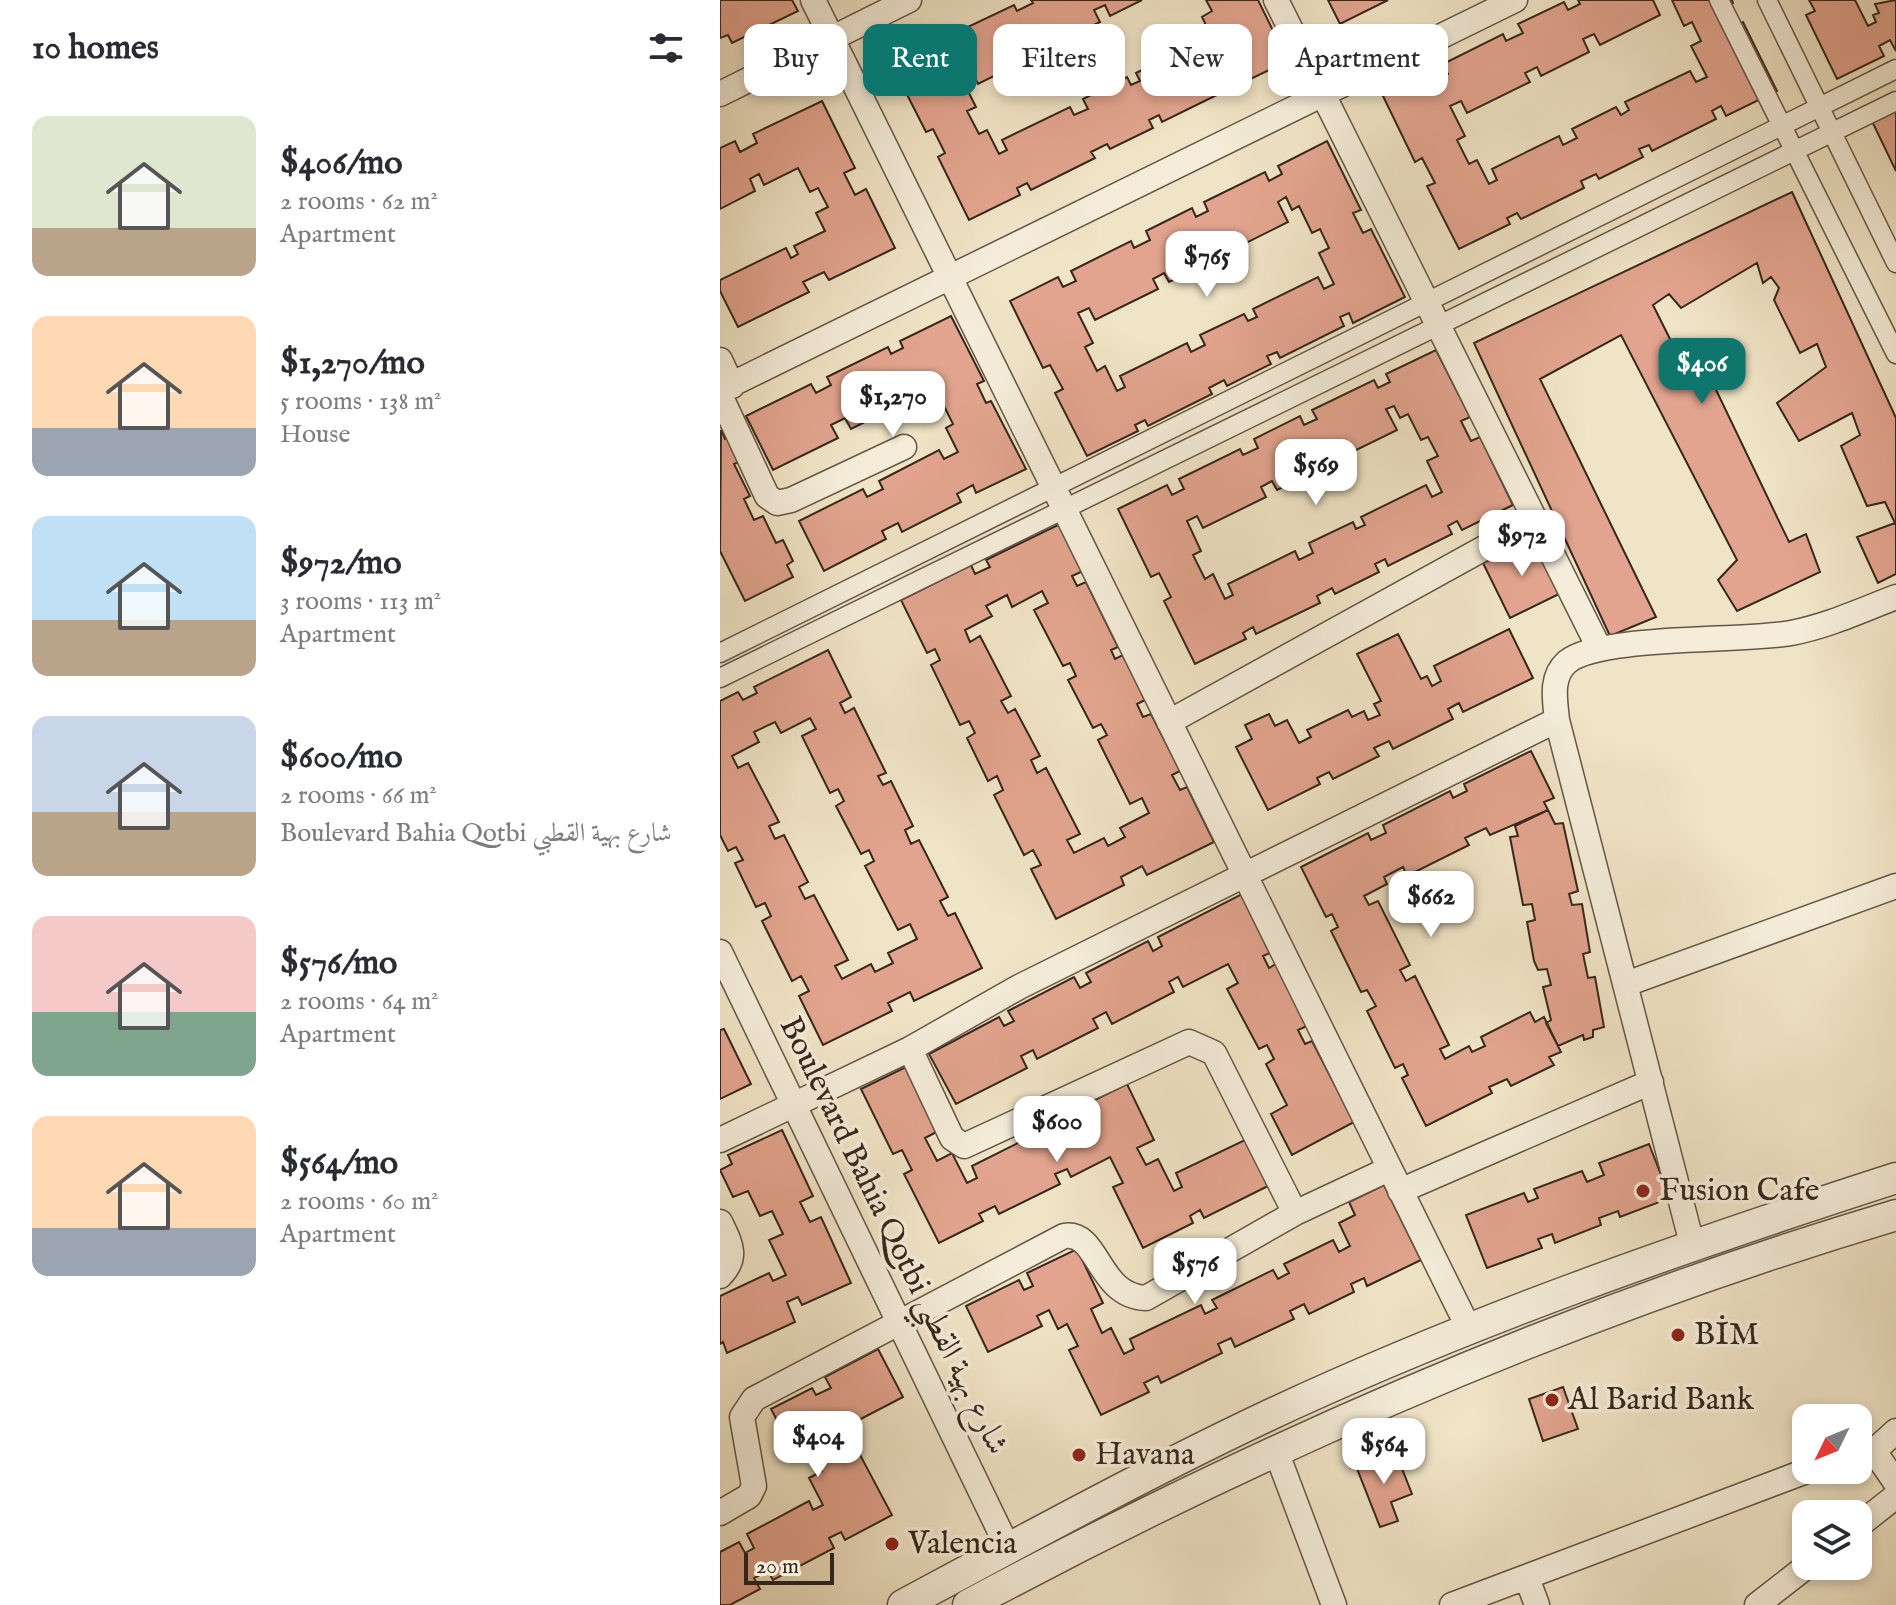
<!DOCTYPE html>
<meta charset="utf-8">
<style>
:root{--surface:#fff;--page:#f7f7f7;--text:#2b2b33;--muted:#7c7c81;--accent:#0f766e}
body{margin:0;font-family:"IM FELL English",Amiri,serif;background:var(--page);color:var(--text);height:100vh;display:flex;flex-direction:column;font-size:30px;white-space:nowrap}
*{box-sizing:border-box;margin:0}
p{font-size:26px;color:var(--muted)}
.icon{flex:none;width:44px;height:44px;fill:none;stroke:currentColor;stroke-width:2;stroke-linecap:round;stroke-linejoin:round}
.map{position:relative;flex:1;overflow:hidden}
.side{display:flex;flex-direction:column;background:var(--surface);width:720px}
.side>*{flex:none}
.banner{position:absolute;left:24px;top:24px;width:760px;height:72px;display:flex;gap:16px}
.needle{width:52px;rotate:227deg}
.tools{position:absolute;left:1072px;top:1404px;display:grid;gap:16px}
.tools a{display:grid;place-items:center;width:80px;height:80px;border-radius:16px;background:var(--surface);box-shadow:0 4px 12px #0003;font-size:40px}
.scale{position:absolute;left:24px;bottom:20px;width:90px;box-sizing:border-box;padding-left:8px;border:4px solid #36271b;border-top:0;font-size:22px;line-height:28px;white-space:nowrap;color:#36271b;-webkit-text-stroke:6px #f5edda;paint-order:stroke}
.price{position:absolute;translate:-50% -68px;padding:0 18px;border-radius:16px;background:#fff;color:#222;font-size:26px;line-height:52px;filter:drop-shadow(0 2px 4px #0008)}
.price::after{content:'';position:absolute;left:50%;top:48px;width:24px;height:18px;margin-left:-12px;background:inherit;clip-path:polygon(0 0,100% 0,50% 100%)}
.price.on{background:var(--accent);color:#fff}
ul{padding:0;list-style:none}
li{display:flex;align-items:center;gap:24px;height:200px;padding:0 32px}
li span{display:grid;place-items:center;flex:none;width:224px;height:160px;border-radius:16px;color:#555}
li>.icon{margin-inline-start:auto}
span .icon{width:96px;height:96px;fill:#fffc;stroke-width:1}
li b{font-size:34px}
h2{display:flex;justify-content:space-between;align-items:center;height:96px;padding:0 32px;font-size:34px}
.chip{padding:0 28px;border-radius:16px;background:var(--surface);box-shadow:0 4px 12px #0003;font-size:28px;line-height:72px}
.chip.on{background:var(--accent);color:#fff}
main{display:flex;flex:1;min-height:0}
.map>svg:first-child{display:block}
.building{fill:#e2a48e;stroke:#36271b;stroke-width:2;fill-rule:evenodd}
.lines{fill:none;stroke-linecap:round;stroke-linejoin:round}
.pedestrian-casing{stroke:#645646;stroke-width:21}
.minor-casing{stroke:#645646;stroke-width:27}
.tertiary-casing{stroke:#645646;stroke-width:33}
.pedestrian{stroke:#f5edda;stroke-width:18}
.minor{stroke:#f5edda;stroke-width:24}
.tertiary{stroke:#f5edda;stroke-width:30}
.poi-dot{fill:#8f2418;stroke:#f5edda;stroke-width:3}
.labels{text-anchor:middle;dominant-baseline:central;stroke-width:7;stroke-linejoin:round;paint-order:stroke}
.poi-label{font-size:32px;fill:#36271b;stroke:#f5edda;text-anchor:start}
.street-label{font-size:32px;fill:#36271b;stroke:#f5edda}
</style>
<main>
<section class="side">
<h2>10 homes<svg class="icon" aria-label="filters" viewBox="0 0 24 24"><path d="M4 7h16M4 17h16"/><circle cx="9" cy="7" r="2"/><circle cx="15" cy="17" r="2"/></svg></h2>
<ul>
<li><span style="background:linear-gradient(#dfe7d0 70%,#b9a48a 0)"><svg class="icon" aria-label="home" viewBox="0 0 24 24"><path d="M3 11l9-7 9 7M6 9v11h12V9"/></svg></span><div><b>$406/mo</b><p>2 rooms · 62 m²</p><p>Apartment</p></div></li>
<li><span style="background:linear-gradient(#ffd9b3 70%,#9aa5b1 0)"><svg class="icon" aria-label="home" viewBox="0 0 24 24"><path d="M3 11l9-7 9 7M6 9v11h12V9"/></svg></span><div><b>$1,270/mo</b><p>5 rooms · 138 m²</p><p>House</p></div></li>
<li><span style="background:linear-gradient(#bfe0f5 65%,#b9a48a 0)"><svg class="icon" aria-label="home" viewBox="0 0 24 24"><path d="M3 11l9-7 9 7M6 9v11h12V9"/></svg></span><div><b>$972/mo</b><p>3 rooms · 113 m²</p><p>Apartment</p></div></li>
<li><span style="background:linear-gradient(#c9d6e8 60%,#b9a48a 0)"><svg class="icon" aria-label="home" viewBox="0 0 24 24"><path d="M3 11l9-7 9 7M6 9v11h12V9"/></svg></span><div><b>$600/mo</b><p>2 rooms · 66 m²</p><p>Boulevard Bahia Qotbi شارع بهية القطبي</p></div></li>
<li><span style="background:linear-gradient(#f6c9c9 60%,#7fa58c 0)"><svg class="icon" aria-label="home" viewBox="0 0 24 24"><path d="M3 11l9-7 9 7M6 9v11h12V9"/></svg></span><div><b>$576/mo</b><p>2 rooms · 64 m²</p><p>Apartment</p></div></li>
<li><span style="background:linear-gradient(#ffd9b3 70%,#9aa5b1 0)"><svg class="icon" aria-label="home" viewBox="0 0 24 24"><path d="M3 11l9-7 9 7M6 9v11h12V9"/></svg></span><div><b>$564/mo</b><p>2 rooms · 60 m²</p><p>Apartment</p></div></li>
</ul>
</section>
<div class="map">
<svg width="1176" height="1605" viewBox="0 0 1176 1605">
<rect width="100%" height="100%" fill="#f0e4c6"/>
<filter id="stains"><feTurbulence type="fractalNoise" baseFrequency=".0025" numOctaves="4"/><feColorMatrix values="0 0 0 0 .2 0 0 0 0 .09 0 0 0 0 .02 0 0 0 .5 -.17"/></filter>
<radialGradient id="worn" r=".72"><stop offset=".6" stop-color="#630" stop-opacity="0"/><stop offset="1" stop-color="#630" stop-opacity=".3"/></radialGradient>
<path class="building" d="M0,0H72L78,11L12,43L8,35L0,38Z
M311,0H422L390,16L385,5L374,10L380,22L331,46L327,37L316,43L320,53L258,84L252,72L241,77L256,107L247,111L259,134L267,130L279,154L287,150L282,140L350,107L354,115L368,109L363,99L407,77L411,85L420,81L416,73L480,41L486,53L497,48L482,17L492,11L486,0H538L568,61L516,86L512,76L502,81L507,90L442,122L439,115L429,120L433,128L390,149L387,144L371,152L375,158L311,190L307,183L297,188L300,195L249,220L218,157L225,153L213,129L206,132L172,65L221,41L226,50L238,45L233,34L294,5L297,11L313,3Z
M608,0H668L620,24Z
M858,0H933L940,15L880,45L874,34L863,39L869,52L821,76L817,67L805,73L810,82L747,113L741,101L730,106L745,136L737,140L749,164L757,160L769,184L777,180L772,169L839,136L843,145L857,138L852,129L896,107L901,115L909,110L905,102L970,71L976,82L987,77L971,46L981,41L972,22L964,26L952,0H1012L1013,3L1006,7L1015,26L1023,22L1057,91L1006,116L1001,106L992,111L996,119L932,151L929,145L919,149L923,157L879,179L876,174L861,181L864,188L801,219L797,213L787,218L790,224L739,249L707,186L715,183L702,158L695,162L662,94L711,70L715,80L728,74L723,64L783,34L786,41L803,33L798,24L844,2L848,10L860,4Z
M1089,0H1135L1148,26L1156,22L1153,15L1159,13L1155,4L1176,0V51L1170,40L1159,46L1164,56L1117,79L1086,15L1095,11Z
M102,101L135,168L124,173L135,195L146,189L175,248L109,280L104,272L83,282L89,292L18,327L0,291V280L66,248L71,258L78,254L74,246L105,231L96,213L108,207L98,188L90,192L78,168L44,185L39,174L30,179L35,191L0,209V148L15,141L20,152L37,143L33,134Z
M1176,102V171L1149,115Z
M607,141L641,210L633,213L643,233L651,229L685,297L633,323L629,313L620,317L624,326L560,358L557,352L547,356L551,364L507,386L504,380L489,388L492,394L428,426L425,420L415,425L418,431L367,456L335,393L343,389L330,365L323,368L290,301L338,277L343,287L356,281L351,271L411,241L414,248L430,240L426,231L472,208L476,217L488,211L484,202L545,172L549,181L562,174L558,166ZM566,197L572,210L579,206L592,233L600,229L609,248L599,253L614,284L604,289L598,277L533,309L537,317L528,321L524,314L480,335L485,345L471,352L467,343L400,376L405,387L397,391L385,366L377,371L365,347L373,343L358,313L369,308L375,320L438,289L433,279L444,273L449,282L497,259L491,246L502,241L508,252L568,222L558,202Z
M1072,192L1176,418V574L1158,583L1137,537L1175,523L1165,502L1147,506L1121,446L1140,435L1132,413L1079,441L1057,403L1106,367L1097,344L1080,353L1054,300L1059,288L1051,277L1043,283L1037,263L961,308L949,294L933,305L958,355L976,348L1069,542L1086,534L1100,572L1017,611L998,580L1017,560L901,335L820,379L936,617L890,636L754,343Z
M231,316L264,381L257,384L266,403L271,401L306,469L256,493L253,485L237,494L241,502L182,532L178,523L162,531L166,539L104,571L79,521L143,489L147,497L163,489L159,481L219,450L224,459L238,452L226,428L233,424L222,402L215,405L201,378L184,386L191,399L131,429L125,418L111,425L118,438L53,470L26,416L91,384L96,393L111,385L107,377L168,347L171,354L183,348L180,341Z
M716,350L750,417L741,421L751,441L760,437L793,505L742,530L737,521L728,526L732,534L668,566L665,559L655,564L659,572L615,594L612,588L597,596L600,603L536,634L533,627L523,633L526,639L475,664L444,601L451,597L439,573L431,577L398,509L447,485L452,495L464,489L459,479L520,449L523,455L538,448L534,439L580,416L584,425L597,419L592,410L654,380L658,388L670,382L666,374ZM674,406L680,418L688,414L701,440L708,437L718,456L707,461L722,492L712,497L706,485L641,517L645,525L636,529L633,522L589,543L593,553L579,560L575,551L508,584L513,595L505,599L493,574L485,579L473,555L481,551L467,521L477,516L483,528L546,497L541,487L552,481L557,490L606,466L600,454L610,449L616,460L677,430L666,409Z
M1,430L5,439L11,436L23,460L14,464L30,496L24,499L34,520L43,516L56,543L63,540L73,561L67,565L73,577L25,601L0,551Z
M340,524L363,571L352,576L357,586L366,582L398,647L391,650L395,659L403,655L425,700L417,704L423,717L431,714L460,771L452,775L460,790L467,787L494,842L427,875L422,866L401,877L404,885L336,919L311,869L321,865L313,850L304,855L274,795L283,790L277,776L268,781L247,738L255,733L249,721L240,725L211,665L220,660L215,649L207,653L181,600L251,565L255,574L270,567L266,560ZM322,591L328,603L314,610L343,666L350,663L356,676L348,680L373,728L381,724L387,735L378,740L410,804L422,798L429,813L400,828L405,837L388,846L384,838L354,853L347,840L360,834L326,768L317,773L311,760L320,756L295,709L288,713L281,701L291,696L260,636L250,642L245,630L272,616L266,606L287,595L292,607Z
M815,538L841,593L790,618L763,563Z
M789,629L813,678L743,712L739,703L728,709L733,719L673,749L669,741L654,748L659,756L613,779L609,772L597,778L600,784L548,810L516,747L532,739L525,725L549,714L555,726L567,720L579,743L591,737L587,730L628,710L632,717L644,711L648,720L660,715L654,704L661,701L637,654L678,634L701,679L707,676L712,686L721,681L714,666Z
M108,650L131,697L120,703L125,713L134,708L166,773L158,776L163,785L171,781L193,826L185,830L191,844L199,840L228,897L220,901L228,916L235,913L262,968L194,1001L190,992L168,1003L172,1011L103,1045L79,996L89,991L81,976L72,981L42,921L51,916L45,903L36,907L15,863L23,860L16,847L8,851L0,835V701L18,692L23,700L37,693L34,687ZM90,718L96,729L82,736L110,793L118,789L124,801L116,806L141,854L149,850L154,861L145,866L178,930L190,924L197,939L168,953L173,963L155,972L151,964L122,979L115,966L128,960L94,895L85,899L79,887L88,882L64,835L55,839L49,826L59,822L28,763L18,768L12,756L39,742L34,732L55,722L61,733Z
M811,751L834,798L824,802L828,810L770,835L766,828L745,838L749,845L687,876L683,867L664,877L667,884L644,896L649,905L658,901L690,965L680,970L686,981L695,976L729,1045L720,1049L725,1059L749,1046L752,1052L765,1046L761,1037L810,1012L815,1022L824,1017L841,1052L829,1057L834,1065L791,1086L787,1079L769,1087L772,1093L706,1126L682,1078L688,1075L683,1064L675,1068L647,1011L656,1006L647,990L641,992L611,931L618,927L612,914L606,917L581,867L648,833L651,840L666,833L663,825L730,791L733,798L747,791L744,784Z
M828,810L835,824L843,823L858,891L849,894L852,905L862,904L870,952L863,954L868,978L875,977L884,1027L873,1030V1037L864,1040L863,1035L838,1046L826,1023L831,1020L823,987L831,985L827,969L818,970L814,961L807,922L815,920L812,904L803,905L790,837L798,836L795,826Z
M522,894L552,952L543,956L549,968L556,964L587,1026L578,1030L585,1044L592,1041L634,1122L572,1155L551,1114L567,1105L546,1064L554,1059L547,1045L539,1049L507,989L518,983L508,964L463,987L458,977L449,982L454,992L392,1024L386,1012L373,1019L378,1028L317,1059L313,1050L301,1056L307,1068L236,1104L209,1054L279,1017L284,1026L294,1021L288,1011L354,977L360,988L371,982L366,973L428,941L433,951L442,946L438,937Z
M4,1029L31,1084L0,1099V1030Z
M192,1064L224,1128L205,1138L217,1161L232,1153L247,1183L257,1178L252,1166L316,1134L322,1146L332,1141L324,1125L407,1084L434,1140L417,1148L426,1165L438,1159L454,1191L462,1187L456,1173L527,1139L550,1185L484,1218L480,1210L470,1216L473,1223L423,1248L393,1187L403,1183L390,1157L351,1177L347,1169L335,1174L340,1184L279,1214L275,1206L259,1214L263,1221L219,1243L184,1174L192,1170L182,1150L173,1154L141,1089Z
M62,1130L93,1196L80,1202L90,1222L101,1217L131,1283L82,1305L78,1297L67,1302L75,1322L7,1353L3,1342L0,1344V1296L49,1273L53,1281L66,1275L49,1240L63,1234L52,1211L40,1216L28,1191L13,1197L0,1170L12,1164L8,1155Z
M929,1144L950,1198L900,1217L898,1211L879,1218L881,1225L835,1243L832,1234L818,1239L822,1248L767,1268L746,1215L804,1193L808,1202L818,1198L814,1189L862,1171L867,1182L884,1175L879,1163Z
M664,1185L701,1260L647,1286L644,1278L631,1284L634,1292L589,1314L584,1304L570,1311L574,1319L515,1347L511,1338L498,1344L502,1353L441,1383L438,1376L424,1383L429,1392L381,1415L349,1350L358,1346L347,1324L338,1329L329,1310L317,1316L322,1326L268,1352L246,1306L299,1280L304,1290L313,1286L307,1273L357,1249L383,1303L371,1309L382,1333L391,1328L404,1354L414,1349L410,1339L481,1305L485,1314L497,1308L492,1300L553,1270L558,1279L569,1273L564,1264L613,1240L619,1252L630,1246L619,1223L635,1215L629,1202Z
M158,1349L183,1397L133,1423L129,1414L118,1419L127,1435L116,1440L126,1457L138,1451L172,1515L125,1540L121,1532L109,1538L114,1548L53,1580L48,1571L34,1578L40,1589L10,1605H0V1552L19,1542L25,1553L34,1548L27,1534L89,1501L93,1510L103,1505L89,1478L102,1471L93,1455L79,1462L51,1409L92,1388L96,1395L111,1388L105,1377Z
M843,1387L858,1429L823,1441L809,1399Z
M675,1451L692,1494L671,1502L678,1521L660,1527L636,1466Z"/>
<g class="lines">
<defs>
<path id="pedestrian" d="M999,0L1176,354
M1047,0L1176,263
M0,653L1176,69
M0,678L1176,101"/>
<path id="minor" d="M93,0L750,1331
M556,0L879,648
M0,94L189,0
M0,360L12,386
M0,390L795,0
M0,395L47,496L57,503L71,500L184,447
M449,722L815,520
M0,952L288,1548
M906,984L1176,886
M190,1049L232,1138L244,1146L469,1042L494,1053L575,1213
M0,1140L190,1049L299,987L837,720
M680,1191L931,1082
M0,1222C10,1243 19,1257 0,1276
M972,1244L837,720C835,700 830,677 847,662C879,635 1022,642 1071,633C1108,626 1142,610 1176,597
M556,1451L614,1605
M1154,1451L1176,1431
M1138,1455L1154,1451L1176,1483
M0,1513L29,1496L34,1486L22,1417L34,1399L344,1236C379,1230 377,1296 426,1298L575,1213L669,1169
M1138,1526L1176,1496
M807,1578L817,1605
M732,1605L1089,1470
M1037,1605L1087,1566"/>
<path id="tertiary" d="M183,1605C302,1541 421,1476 543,1418C747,1322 962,1247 1176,1178
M248,1605C544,1446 854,1311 1176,1215"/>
</defs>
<use href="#pedestrian" class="pedestrian-casing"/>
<use href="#minor" class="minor-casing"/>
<use href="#tertiary" class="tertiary-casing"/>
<use href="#pedestrian" class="pedestrian"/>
<use href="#minor" class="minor"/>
<use href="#tertiary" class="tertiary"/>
</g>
<g class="poi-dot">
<circle cx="923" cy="1191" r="8"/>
<circle cx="958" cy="1335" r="8"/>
<circle cx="832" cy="1400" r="8"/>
<circle cx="359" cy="1455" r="8"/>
<circle cx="172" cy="1544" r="8"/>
</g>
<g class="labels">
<g class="poi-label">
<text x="939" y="1191">Fusion Cafe</text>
<text x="974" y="1335">BİM</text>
<text x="848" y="1400">Al Barid Bank</text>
<text x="375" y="1455">Havana</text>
<text x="188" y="1544">Valencia</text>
</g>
<g class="street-label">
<text transform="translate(173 1236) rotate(64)">Boulevard Bahia Qotbi شارع بهية القطبي</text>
</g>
</g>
<rect width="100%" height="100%" filter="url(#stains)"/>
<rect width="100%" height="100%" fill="url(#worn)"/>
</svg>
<div class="tools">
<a><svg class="needle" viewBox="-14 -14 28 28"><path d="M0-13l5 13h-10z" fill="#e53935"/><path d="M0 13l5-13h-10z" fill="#7c7c81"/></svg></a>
<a><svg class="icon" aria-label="layers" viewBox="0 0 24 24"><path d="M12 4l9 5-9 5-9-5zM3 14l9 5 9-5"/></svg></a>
</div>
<div class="scale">20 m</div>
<b class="price" style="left:487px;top:299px">$765</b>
<b class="price on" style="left:982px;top:406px">$406</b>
<b class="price" style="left:173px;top:439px">$1,270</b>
<b class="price" style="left:596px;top:507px">$569</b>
<b class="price" style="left:802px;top:578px">$972</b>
<b class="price" style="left:711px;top:939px">$662</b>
<b class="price" style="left:337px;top:1164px">$600</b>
<b class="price" style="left:475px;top:1306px">$576</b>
<b class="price" style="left:98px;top:1479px">$404</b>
<b class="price" style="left:664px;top:1486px">$564</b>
<div class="banner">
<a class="chip">Buy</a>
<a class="chip on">Rent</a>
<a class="chip">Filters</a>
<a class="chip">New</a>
<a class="chip">Apartment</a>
</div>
</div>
</main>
